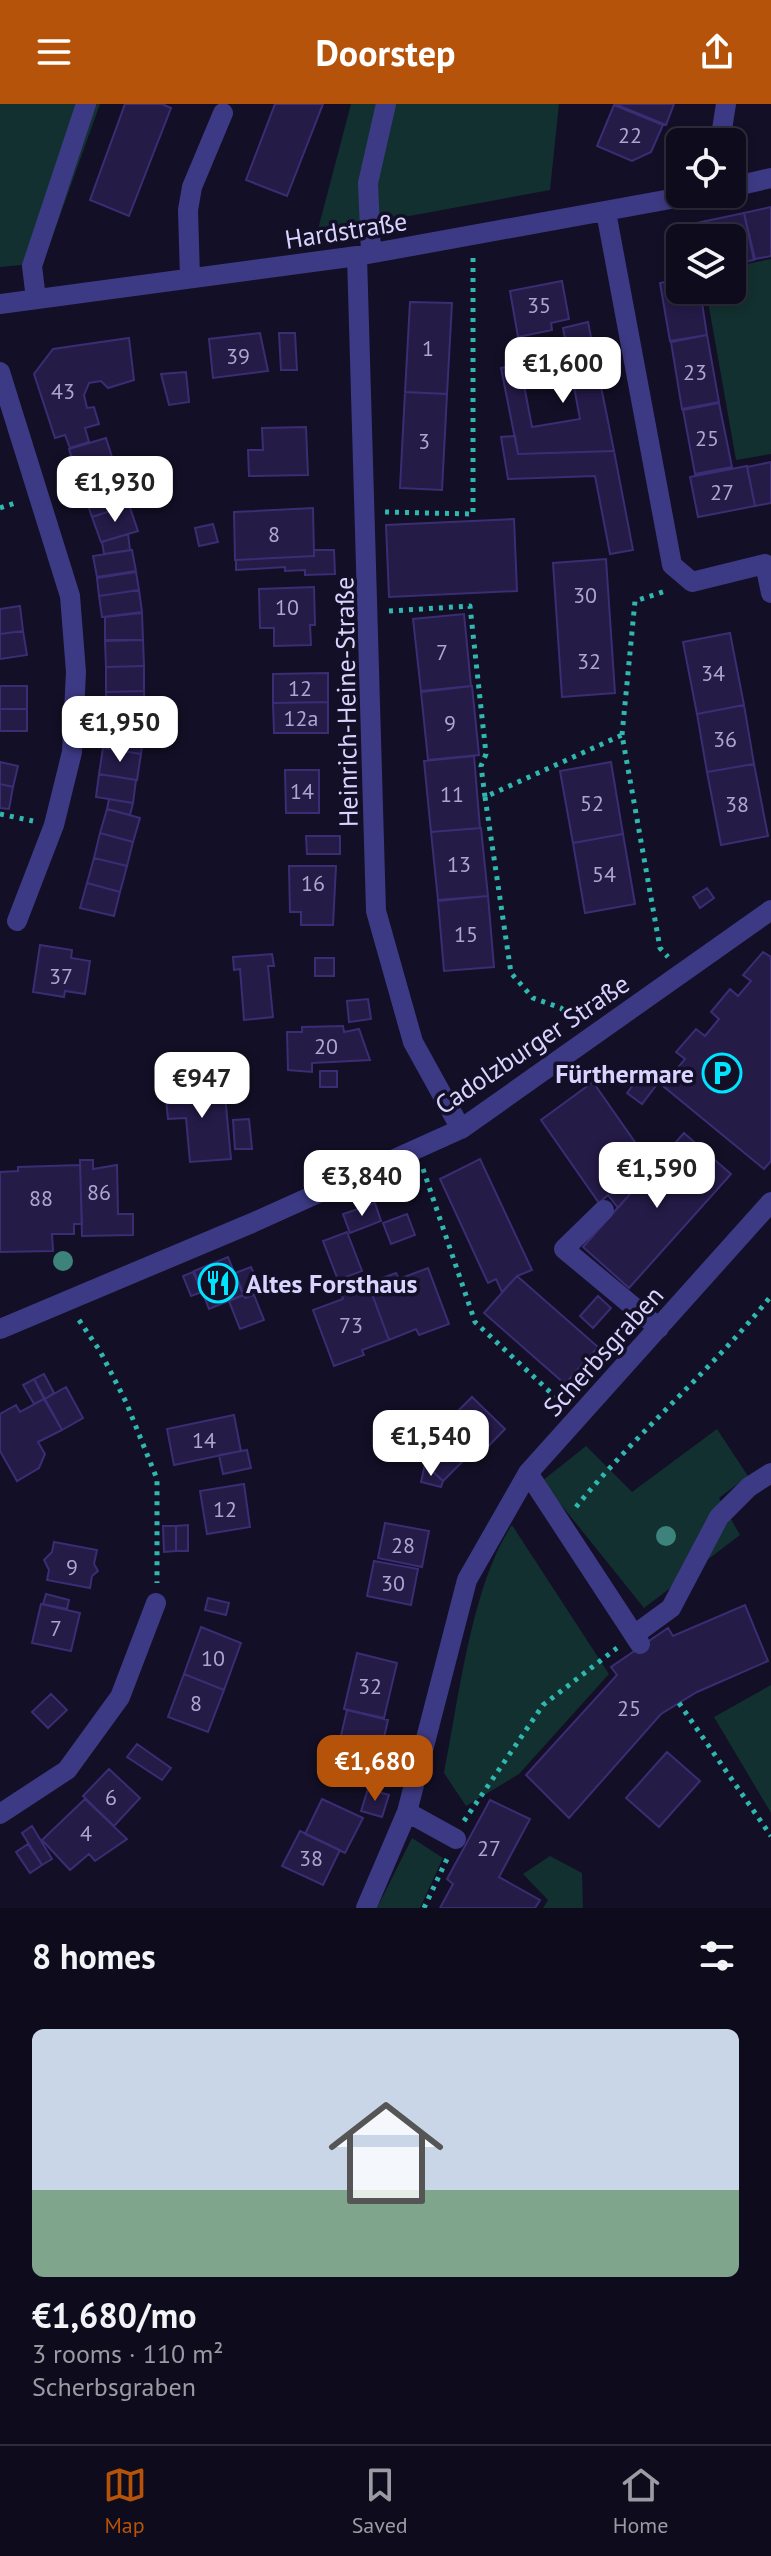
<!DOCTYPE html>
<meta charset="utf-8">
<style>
:root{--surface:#0e0b1c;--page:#171425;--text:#f1f3f6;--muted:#9b9ba3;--line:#2e2b3b;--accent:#b45309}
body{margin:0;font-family:"PT Sans",sans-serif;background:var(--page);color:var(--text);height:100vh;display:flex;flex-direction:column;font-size:30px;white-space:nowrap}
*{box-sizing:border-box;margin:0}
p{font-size:26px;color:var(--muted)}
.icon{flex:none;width:44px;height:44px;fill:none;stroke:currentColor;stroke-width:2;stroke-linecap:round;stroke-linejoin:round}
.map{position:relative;height:1804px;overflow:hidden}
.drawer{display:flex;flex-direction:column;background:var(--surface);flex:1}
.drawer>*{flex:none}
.fabs{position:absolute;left:666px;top:24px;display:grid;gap:16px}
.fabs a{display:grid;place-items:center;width:80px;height:80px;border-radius:12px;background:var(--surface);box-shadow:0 4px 12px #0003,0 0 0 2px var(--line);font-size:40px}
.price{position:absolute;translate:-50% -68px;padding:0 18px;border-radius:16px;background:#fff;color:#222;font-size:26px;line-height:52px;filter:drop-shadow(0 2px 4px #0008)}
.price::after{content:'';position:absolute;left:50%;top:48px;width:24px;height:18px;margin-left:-12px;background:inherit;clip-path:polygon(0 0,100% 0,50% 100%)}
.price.selected{background:var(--accent);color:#fff}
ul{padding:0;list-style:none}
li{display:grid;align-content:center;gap:16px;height:424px;padding:0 32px}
li span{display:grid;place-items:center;height:248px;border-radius:12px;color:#555}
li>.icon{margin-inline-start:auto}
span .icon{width:144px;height:144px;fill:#fffc;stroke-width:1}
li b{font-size:34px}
h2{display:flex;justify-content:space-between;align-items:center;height:96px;padding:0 32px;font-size:34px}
header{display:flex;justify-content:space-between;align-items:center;height:104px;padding:0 32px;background:var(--accent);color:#fff;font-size:36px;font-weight:600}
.menu{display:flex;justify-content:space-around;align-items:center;height:112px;border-top:2px solid var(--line);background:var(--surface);font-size:22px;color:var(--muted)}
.menu a{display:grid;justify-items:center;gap:4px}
.menu .selected{color:var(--accent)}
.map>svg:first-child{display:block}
.green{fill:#12302f}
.building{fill:#241b47;stroke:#3b2d73;stroke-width:2}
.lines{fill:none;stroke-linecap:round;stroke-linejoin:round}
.path{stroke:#2fb8b0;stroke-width:5;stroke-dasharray:4 6;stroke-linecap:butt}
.minor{stroke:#3d3a85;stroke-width:20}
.tree{fill:#3d827b}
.labels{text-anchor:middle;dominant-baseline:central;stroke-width:7;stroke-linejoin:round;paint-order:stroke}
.number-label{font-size:22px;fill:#aca6d1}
.street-label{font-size:26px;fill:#d9d4ff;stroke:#130f26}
.poi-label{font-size:26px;font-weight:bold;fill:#d9d4ff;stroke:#130f26;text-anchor:end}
</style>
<header><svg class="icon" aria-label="menu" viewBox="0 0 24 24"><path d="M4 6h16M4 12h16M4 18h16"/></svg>Doorstep<svg class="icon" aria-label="share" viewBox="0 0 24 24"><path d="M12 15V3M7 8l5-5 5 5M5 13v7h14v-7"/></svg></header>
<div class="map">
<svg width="771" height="1804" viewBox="0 0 771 1804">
<rect width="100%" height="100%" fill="#130f26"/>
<path class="green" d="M0,0H100L43,159L0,163Z
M351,0H559L550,86L317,129Z
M771,155V350L736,356L706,186H732V163Z
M717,1325L748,1372L719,1394L740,1431L644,1504L542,1377L586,1342L632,1388Z
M512,1421L609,1570L519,1670L466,1702L444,1669C459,1595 471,1482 512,1421Z
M771,1581V1709L714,1613Z
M412,1734L443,1754L420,1804H377Z
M550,1752L582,1769L583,1804H543L548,1796L523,1770Z"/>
<path class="building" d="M125,0H162L171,4L129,112L90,96Z
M275,0H323L287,92L246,76Z
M615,0H674L666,21Z
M614,1L663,21L651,48L632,57L597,42Z
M771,103V152L755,155L744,109Z
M744,109L754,156L732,160V134H680L678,175L668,125Z
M680,175V186H700L707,231L670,237L660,179Z
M562,177L569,215L551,219L552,226L518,233L510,187Z
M410,198L452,199L447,290L405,288Z
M588,218L614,347L518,350L501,264L525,259L529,281H524L532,323L580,315L563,224Z
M260,229L268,267L213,274L209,235Z
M279,229H295L297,266H281Z
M707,231L719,298L682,305L671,238Z
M129,234L134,276L108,284L101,277L89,279L84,291L87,304L94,303L99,320L85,324L89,338L70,344L65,331L55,334L34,270L53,245Z
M186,268L189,298L169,301L161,270Z
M405,288L447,290L442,386L400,384Z
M719,299L732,363L695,370L683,306Z
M306,323L308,371L249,372L248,346H263L262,324Z
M515,332L518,350L614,347L633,446L610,450L595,372L508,375L501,333Z
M106,334L112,353L75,365L69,345Z
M112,353L121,378L84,390L75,365Z
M771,358V399L755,402L747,363Z
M747,362L755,402L698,413L690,373Z
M121,378L129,401L92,413L84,390Z
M129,401L138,427L101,438L92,413Z
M313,404L314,452L235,456L234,408Z
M514,415L517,487L389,493L386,421Z
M213,420L218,438L199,442L195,424Z
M128,430L130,446L104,450L102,438Z
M132,446L136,467L97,473L93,452Z
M314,446H334L335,470L305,471V466L285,467V463L236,466V456L314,452Z
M606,455L615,589L562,593L553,459Z
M136,468L139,486L99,492L97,474Z
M314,483L315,521H310L311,541L274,542V524H260L259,485Z
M139,486L142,508L102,513L99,492Z
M20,502L23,527L0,530V505Z
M142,509L143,536H105V513Z
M464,510L471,582L421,587L413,515Z
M23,527L27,551L0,555V530Z
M730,529L744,601L697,610L683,538Z
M143,536L144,562L106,563L105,537Z
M144,562V587L106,588V563Z
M328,569V598L273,599V570Z
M0,582H27V605H0Z
M472,582L479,651L428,656L421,588Z
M144,587L145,619L107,618L106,588Z
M328,598V629H274L273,599Z
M744,601L754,660L707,668L697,610Z
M0,605H27V627H0Z
M108,618L145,620L141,650L104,644Z
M103,644L141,650L137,676L99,670Z
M474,652L480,724L431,728L424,657Z
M0,658L18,662L13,683L0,680Z
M611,658L623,730L573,739L560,667Z
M754,660L768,732L721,741L707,668Z
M285,666H319V709H286Z
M99,670L136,676L133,699L96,693Z
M0,680L13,683L9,705L0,704Z
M109,695L133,699L130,711L107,705Z
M107,705L140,714L133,738L100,729Z
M481,724L488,792L438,796L431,728Z
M100,729L133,738L127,762L94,754Z
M623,730L635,800L585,809L573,739Z
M306,732H340V750H307Z
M94,754L127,762L120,788L87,779Z
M289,762H336L333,821H301V808H290Z
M87,779L120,788L114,812L80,804Z
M707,784L714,794L700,804L693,793Z
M488,792L494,863L444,867L438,797Z
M40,841L72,846L71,854L90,857L85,890L65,887L64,893L33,888Z
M763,848L771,853V1057L764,1065L663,982L685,955L676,948L696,925L705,932L719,915L711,908L730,885L738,892L751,877L743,871Z
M272,850L274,862H268L273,913L244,916L240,865L234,866L233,853Z
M315,854H334V872H315Z
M368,895L371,915L349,918L347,897Z
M343,922L344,928L359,925L370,956L312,959V968L288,966L287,928H302V923Z
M320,967H337V983H320Z
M643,968L658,979L642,1000L627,989Z
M593,978L653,1064L618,1104L608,1091L599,1099L541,1016Z
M224,980L231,1055L190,1058L186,1014L168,1015L165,985Z
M249,1015L252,1045H235L233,1016Z
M684,1029L731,1070L629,1184L583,1143Z
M480,1055L532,1166L517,1172L502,1188L496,1175L488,1179L440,1075Z
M80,1056H93V1065L117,1061L118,1110H133V1131L82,1132Z
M80,1061L82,1120H74V1130H52L53,1147L0,1148V1068L18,1067V1063Z
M375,1099L381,1117L350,1129L343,1110Z
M407,1110L415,1131L391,1140L383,1119Z
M347,1128L362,1167L338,1176L323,1137Z
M228,1153L243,1191L209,1205L194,1167Z
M251,1163L262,1188L245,1194L235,1169Z
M428,1164L449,1220L419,1231L416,1225L389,1236L368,1179L396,1169L399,1175Z
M193,1168L202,1188L191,1192L183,1172Z
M517,1172L598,1243L565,1280L484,1209Z
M368,1179L389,1236L362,1246L364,1251L334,1262L313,1206L343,1195L341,1189Z
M244,1191L245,1194L254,1191L264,1216L240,1225L229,1197Z
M598,1192L611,1204L593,1224L580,1212Z
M44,1270L54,1289L45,1295L34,1275Z
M34,1275L44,1295L34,1300L23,1281Z
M66,1283L83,1314L62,1326L45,1295Z
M472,1293L505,1325L477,1354L443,1322Z
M44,1295L62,1326L38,1338L45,1350L39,1364L17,1377L0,1347V1310L16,1301L20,1308Z
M234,1311L241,1347L174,1361L167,1325Z
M437,1317L472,1348L443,1377L410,1346Z
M247,1346L251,1364L223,1370L219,1351Z
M425,1360L443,1377L441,1383L421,1378Z
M244,1380L250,1423L207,1430L200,1387Z
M385,1419L429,1427L422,1463L378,1454Z
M188,1421V1447H176V1422Z
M163,1422H176V1447L164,1448Z
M54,1438L97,1446L94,1460L98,1467L92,1472L90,1484L47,1476L49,1466L44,1456L52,1448Z
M374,1457L418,1465L411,1501L367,1492Z
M46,1490L69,1496L67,1505L43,1500Z
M208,1494L229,1499L226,1511L205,1506Z
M41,1500L80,1509L71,1547L32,1539Z
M745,1501L768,1557L697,1588L661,1610L569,1714L526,1671L617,1571L611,1563L668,1524L673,1532Z
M201,1523L241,1539L224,1586L184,1570Z
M357,1549L397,1559L384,1614L344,1605Z
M184,1570L224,1586L208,1628L168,1613Z
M51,1590L67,1606L48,1624L32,1608Z
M347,1606L388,1616L380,1651L339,1640Z
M137,1640L171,1664L162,1676L127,1653Z
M667,1648L700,1677L659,1723L626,1694Z
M109,1665L140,1694L114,1722L83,1692Z
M358,1667L378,1674L375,1685L355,1678Z
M368,1685L389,1691L382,1713L361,1707Z
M85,1695L127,1735L95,1757L89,1750L70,1766L42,1736Z
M322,1695L363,1714L345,1749L305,1730Z
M490,1696L530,1715L499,1773L540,1796L535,1804H440L453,1780L447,1775Z
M32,1722L52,1755L42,1761L22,1729Z
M300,1727L340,1746L323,1781L282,1762Z
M28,1740L42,1761L30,1769L16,1748Z"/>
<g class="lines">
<path class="path" d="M0,404L18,398
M385,408L473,410V153
M389,507L470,502L486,650L481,662L485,693L622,631L660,844L668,853
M622,631L635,497L666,487
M485,693L511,869L533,894L561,904L573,918
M0,710L33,717
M423,1065L475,1218L563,1300
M79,1216L100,1247L126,1298L157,1375V1479
M576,1403C637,1328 711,1267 771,1192
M679,1599L771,1732
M464,1717L543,1601L617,1544
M424,1804L447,1755"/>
<path class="minor" d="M720,38L726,0
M732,83L771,74
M606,108L672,461L692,478L765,460L771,489
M371,149L368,79L386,0
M357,152L376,807L413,938L461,1025
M190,174L188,106L192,83L223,9
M36,195L32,162L86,0
M0,200L357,152L698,90
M0,268L70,492L76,568L72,648L54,721L17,817
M604,1106L564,1145L659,1224
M0,1225L252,1119L461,1025L771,806
M528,1369L640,1540
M634,1531L671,1504L719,1413L749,1383L771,1369
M407,1708L456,1735
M0,1710L67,1666L120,1593L156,1499
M366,1804L407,1708L467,1476L528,1369L771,1098"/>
</g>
<g class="tree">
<circle cx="63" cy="1157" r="10"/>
<circle cx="666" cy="1432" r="10"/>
</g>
<defs>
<symbol id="parking-ring" viewBox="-11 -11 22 22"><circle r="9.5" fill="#130f26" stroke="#00e5ff" stroke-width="1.5"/><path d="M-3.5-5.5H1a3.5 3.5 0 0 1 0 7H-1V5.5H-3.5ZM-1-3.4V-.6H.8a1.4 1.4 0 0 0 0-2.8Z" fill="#00e5ff"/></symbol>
<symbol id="restaurant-ring" viewBox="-11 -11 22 22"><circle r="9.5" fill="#130f26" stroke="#00e5ff" stroke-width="1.5"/><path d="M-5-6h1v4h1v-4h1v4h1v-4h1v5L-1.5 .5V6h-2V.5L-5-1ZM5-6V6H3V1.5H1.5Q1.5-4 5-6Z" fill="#00e5ff"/></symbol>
</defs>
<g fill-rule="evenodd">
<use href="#parking-ring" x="700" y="947" width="44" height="44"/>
<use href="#restaurant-ring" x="196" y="1157" width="44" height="44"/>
</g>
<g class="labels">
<g class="number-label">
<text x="630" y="31">22</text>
<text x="539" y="201">35</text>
<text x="428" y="244">1</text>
<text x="238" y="252">39</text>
<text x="695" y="268">23</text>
<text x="63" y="287">43</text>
<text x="707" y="334">25</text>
<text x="424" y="337">3</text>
<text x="722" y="388">27</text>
<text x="274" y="430">8</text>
<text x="585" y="491">30</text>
<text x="287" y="503">10</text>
<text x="442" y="548">7</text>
<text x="589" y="557">32</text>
<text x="713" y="569">34</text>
<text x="300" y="584">12</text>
<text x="301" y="614">12a</text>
<text x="450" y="619">9</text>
<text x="725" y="635">36</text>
<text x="302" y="687">14</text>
<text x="452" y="690">11</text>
<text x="592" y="699">52</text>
<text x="737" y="700">38</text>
<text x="459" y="760">13</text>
<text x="604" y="770">54</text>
<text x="313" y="779">16</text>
<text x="466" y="830">15</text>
<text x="61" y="872">37</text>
<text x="326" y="942">20</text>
<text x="99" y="1088">86</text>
<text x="41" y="1094">88</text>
<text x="351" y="1221">73</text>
<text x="204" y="1336">14</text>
<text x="225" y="1405">12</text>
<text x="403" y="1441">28</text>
<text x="72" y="1463">9</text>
<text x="393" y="1479">30</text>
<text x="56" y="1524">7</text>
<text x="213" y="1554">10</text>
<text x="370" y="1582">32</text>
<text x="196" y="1599">8</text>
<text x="629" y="1604">25</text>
<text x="111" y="1693">6</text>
<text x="86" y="1729">4</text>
<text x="489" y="1744">27</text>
<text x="311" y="1754">38</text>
</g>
<g class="street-label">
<text transform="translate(346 126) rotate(-9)">Hardstraße</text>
<text transform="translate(346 598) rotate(-91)">Heinrich-Heine-Straße</text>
<text transform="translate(532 940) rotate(-34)">Cadolzburger Straße</text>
<text transform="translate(603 1247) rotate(-48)">Scherbsgraben</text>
</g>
<g class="poi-label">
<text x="694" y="969">Fürthermare</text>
<text x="246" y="1179" text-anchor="start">Altes Forsthaus</text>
</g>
</g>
</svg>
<div class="fabs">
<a><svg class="icon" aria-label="locate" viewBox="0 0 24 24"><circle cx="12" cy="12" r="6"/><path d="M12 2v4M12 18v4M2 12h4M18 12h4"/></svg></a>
<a><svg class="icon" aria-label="layers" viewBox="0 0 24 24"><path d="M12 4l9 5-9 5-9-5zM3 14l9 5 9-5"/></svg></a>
</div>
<b class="price" style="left:563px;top:301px">€1,600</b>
<b class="price" style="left:115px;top:420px">€1,930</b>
<b class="price" style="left:120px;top:660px">€1,950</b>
<b class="price" style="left:202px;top:1016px">€947</b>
<b class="price" style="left:657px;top:1106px">€1,590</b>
<b class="price" style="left:362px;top:1114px">€3,840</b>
<b class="price" style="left:431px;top:1374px">€1,540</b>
<b class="price selected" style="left:375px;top:1699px">€1,680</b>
</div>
<section class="drawer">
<h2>8 homes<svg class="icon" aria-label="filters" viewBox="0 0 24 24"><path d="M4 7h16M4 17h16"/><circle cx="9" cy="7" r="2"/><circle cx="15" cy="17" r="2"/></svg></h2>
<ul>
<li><span style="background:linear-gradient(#c9d6e8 65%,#7fa58c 0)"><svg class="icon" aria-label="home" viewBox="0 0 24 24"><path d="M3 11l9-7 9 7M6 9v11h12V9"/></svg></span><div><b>€1,680/mo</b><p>3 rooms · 110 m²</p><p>Scherbsgraben</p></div></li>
</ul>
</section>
<nav class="menu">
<a class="selected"><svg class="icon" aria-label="map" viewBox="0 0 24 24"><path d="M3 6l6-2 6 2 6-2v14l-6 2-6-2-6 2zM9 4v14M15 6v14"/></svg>Map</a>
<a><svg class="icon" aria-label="saved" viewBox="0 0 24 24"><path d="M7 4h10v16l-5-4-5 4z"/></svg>Saved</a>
<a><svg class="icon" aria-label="home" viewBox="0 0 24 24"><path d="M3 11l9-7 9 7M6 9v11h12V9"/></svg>Home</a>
</nav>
